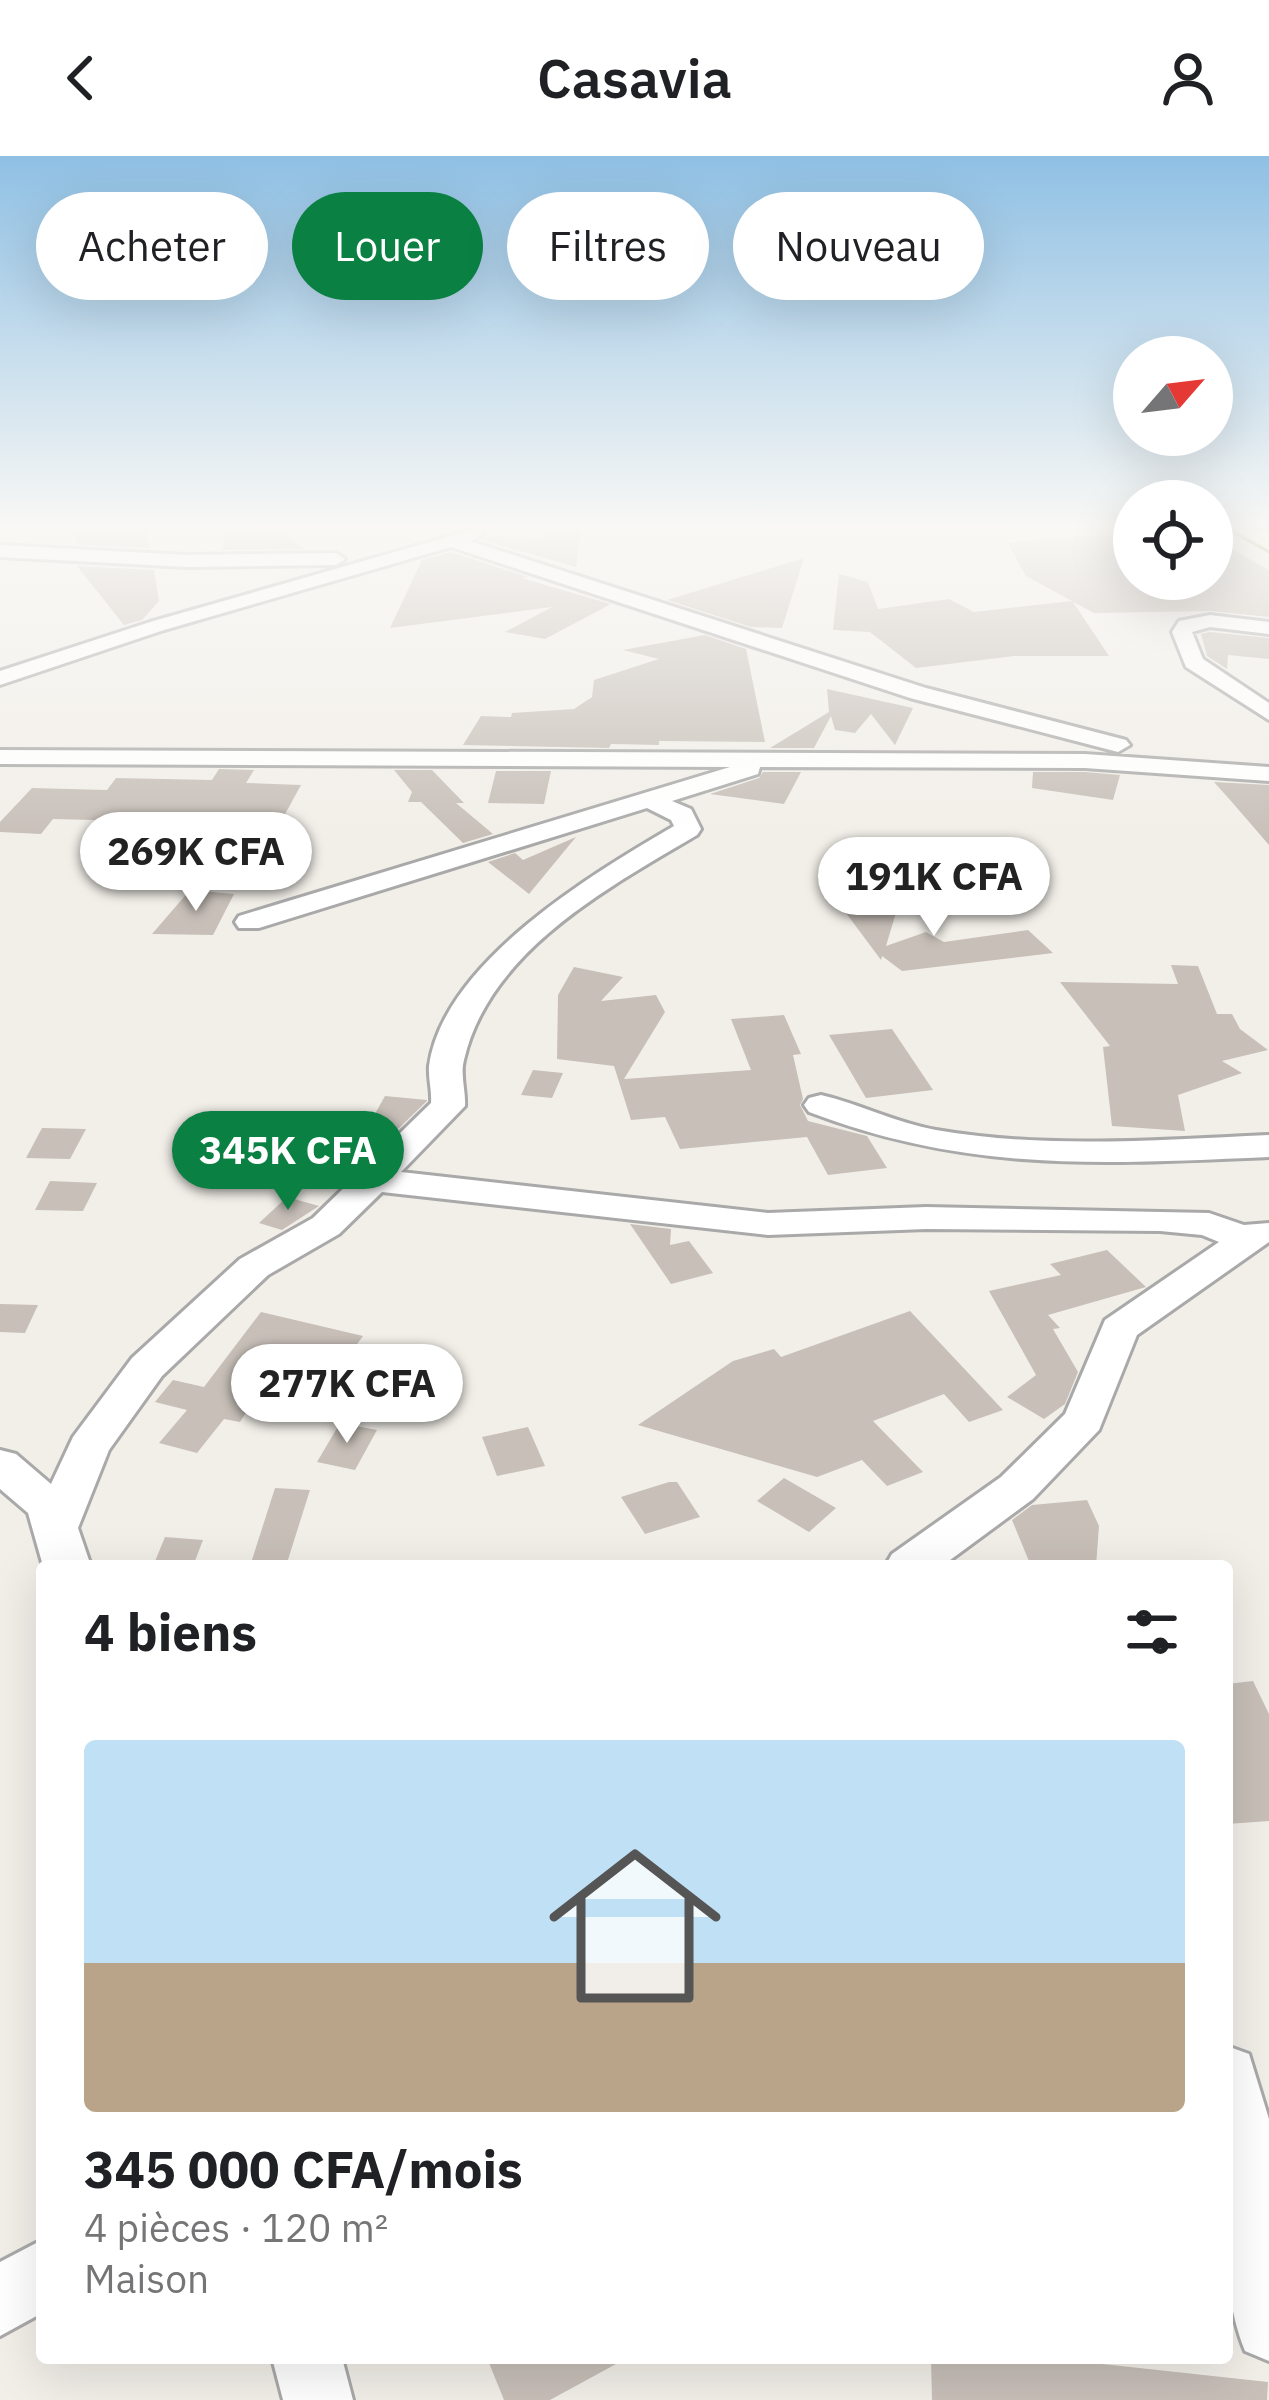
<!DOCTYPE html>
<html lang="fr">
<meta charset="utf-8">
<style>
:root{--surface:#fff;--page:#f2f2f2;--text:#202124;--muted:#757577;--line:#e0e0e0;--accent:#0b8043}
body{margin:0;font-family:"IBM Plex Sans",sans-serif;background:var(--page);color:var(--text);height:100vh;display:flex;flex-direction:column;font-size:45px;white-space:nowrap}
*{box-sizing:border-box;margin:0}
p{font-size:39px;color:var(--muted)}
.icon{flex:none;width:66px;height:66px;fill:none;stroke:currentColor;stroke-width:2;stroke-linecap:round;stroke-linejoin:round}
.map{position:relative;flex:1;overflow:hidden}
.sheet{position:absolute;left:36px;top:1404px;width:1197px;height:804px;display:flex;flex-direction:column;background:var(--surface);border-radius:12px;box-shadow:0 12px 48px #0002}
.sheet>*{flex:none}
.top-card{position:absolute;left:36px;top:36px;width:1197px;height:108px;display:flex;gap:24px}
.needle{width:78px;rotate:62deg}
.controls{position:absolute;left:1113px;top:180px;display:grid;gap:24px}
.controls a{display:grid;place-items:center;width:120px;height:120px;border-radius:50%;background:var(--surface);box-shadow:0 12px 48px #0002;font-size:60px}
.price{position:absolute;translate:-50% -102px;padding:0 27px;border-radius:42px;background:#fff;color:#222;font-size:39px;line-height:78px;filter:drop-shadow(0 3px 6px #0008)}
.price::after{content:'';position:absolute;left:50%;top:72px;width:36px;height:27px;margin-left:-18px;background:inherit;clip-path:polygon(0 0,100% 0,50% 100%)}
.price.selected{background:var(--accent);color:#fff}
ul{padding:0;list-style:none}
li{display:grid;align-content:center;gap:24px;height:636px;padding:0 48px}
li+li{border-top:3px solid var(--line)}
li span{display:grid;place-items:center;height:372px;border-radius:12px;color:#555}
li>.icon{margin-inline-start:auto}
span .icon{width:216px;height:216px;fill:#fffc;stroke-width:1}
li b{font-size:51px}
h2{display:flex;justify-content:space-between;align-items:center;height:144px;padding:0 48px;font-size:51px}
.tag{padding:0 42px;border-radius:54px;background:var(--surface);box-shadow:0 12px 48px #0002;font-size:42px;line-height:108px}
.tag.selected{background:var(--accent);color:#fff}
header{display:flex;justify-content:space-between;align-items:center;height:156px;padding:0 48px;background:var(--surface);font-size:54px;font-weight:600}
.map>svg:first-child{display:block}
.building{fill:#c7bfb8}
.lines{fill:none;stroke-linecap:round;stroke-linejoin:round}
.street-casing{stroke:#a9a9a9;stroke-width:6}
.secondary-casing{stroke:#707d05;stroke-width:6}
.street{fill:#fff;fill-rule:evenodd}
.secondary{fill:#f7fabf;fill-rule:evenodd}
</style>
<header><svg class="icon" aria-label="back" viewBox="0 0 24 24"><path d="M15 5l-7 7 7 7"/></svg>Casavia<svg class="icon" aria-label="person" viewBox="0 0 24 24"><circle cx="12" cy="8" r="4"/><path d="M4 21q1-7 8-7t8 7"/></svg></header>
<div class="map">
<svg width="1269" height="2244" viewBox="0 0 1269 2244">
<rect width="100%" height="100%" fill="#f2efe9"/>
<path class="building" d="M114,373H146L150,392L77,389L73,375Z
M226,373H279L305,393L222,394Z
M546,373H581L576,411L482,384L489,380L545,382Z
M1115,378L1134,391V423H1212V382L1269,414V461L1211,455L1094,457L1073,446L1109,500H1014L916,512L870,476L833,474L839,418L868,426L878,453L949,443L974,456L1072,445L1026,420L1008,387Z
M451,396L528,421L521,422L611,448L545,483L505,476L552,451L390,472L422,404Z
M804,402L782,472L751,471L667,444Z
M77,410L154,414L159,445L142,464L124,469Z
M1210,476L1269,482V503L1228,499L1227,513L1207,500L1201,478Z
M705,479L746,493L765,586L659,585V589L611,588L609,592L463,589L481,560L511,561L512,557L574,553L592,541L594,524L659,503L623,494Z
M827,533L913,552L895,589L871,558L855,577L835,574L831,560L814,592H770L829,556Z
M219,613L254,614L246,627L301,629L273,680L127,675L134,665L53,663L41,678L0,676V666L32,632L107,634L116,622L212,624Z
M394,614H432L464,647H456L493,678L463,687L421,646H408L412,636Z
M496,615H551L544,648L488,647Z
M763,616H801L784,648L710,638L759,622Z
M1033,616H1085L1120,619L1113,644L1032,632Z
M1214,626L1269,629V689L1231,645Z
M576,681L529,738L488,706L515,697L523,704Z
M878,728L904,730L886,790L926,776L944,786L1028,774L1053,797L902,815L882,800L881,804L843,753H869Z
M190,734L234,738L213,779L152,778Z
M1171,809L1198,810L1217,858H1232L1240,873L1268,894L1222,905L1242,917L1178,939L1185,975L1112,970L1103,891L1110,890L1060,826L1178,828Z
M574,811L623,821L601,845L656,839L665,856L624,923L751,914L731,863L784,859L801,898L793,899L803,943L800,949L808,965L867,980L887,1012L828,1019L807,981L680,993L665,961L631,964L614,910L557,903L558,839Z
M892,873L933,934L866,942L829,879Z
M533,914L563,917L552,942L521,939Z
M385,940L427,944V945L396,975L367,972Z
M42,972L86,973L70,1003L26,1002Z
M50,1025L97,1027L83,1055L35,1054Z
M287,1041L319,1050L282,1074L259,1067Z
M630,1068L671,1073L670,1089L689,1085L713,1117L671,1128Z
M1107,1094L1146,1131L1048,1159L1060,1172L1053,1173L1078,1216L1065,1248L1044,1263L1007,1241L1036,1219L989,1135L1061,1119L1050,1108Z
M0,1148L38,1149L25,1177L0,1176Z
M910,1155L1003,1254L969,1266L944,1238L873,1265L923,1316L887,1330L862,1304L817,1321L638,1269L733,1205L774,1193L781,1201Z
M261,1156L363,1180L341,1210L285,1196L240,1266L224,1263L197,1297L159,1287L187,1254L155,1246L173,1224L204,1231Z
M340,1267L377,1274L355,1314L317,1306Z
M528,1271L545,1310L497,1320L482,1281Z
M784,1322L836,1352L809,1376L757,1345Z
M669,1326H677L700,1361L645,1378L621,1341Z
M275,1332L310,1334L286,1410H250Z
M1087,1344L1099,1370L1096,1410H1031L1012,1364L1032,1349Z
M165,1381L203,1384L193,1410H153Z
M1253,1525L1269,1558V1665L1227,1668V1528Z
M487,2202H627L550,2244H504Z
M931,2202H1047L1268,2226L1267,2244H932Z"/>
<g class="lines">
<defs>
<path id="street" d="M475,373L484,378L470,385L926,532L1126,584L1130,589L1118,596L910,542L451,391L164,474L0,529V515L150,466Z
M0,389L187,399L336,397L345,403L336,409L187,411L0,401Z
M1210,459L1269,466V478L1210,471L1192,476L1203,503L1269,547V564L1186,511L1172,476L1179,465Z
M0,594L1085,598L1269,611V625L1085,612L760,611L758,618L672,645L691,653L701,673L697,679C609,731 489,795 464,904C460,919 466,935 465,950L401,1016L768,1057L926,1051L1209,1057L1244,1069L1269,1067V1086L1137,1179L1099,1274L1033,1343L942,1410H885L892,1398L1001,1321L1065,1258L1105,1164L1219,1086L1202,1079L1160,1075L926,1073L768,1079L382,1036L339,1078L268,1119L162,1220L109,1294L78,1372L91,1410H43L28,1357L0,1333V1294L16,1298L51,1328L73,1281L132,1202L240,1103L313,1062L431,947C432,935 428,922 429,910C443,807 592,718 674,670L671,664L647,652L259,772H239L235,766L239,760L730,611L0,608Z
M821,939C860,948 896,967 936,974C1046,993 1158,984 1269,979V1001C1102,1008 969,1017 809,956L804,949L809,942Z
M1227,1890L1249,1898L1269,1963V2205L1245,2195C1212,2116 1227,1978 1227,1890Z
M42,2084V2157L0,2180V2106Z
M272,2202H342L353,2244H283Z"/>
<path id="secondary" d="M1231,373L1269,376V394Z"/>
</defs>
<use href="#street" class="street-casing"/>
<use href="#secondary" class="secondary-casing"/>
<use href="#street" class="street"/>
<use href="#secondary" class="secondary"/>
</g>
<linearGradient id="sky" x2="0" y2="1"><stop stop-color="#8fc0e4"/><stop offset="0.54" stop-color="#f9f8f5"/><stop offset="1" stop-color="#f9f8f5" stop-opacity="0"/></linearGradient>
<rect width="1269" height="687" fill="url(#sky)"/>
</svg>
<div class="controls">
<a><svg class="needle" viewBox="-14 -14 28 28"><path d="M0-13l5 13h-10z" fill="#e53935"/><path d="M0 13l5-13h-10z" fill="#757577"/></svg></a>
<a><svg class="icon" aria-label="locate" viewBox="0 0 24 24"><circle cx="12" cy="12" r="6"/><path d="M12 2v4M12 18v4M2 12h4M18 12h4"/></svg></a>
</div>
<b class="price" style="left:196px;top:758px">269K CFA</b>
<b class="price" style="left:934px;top:783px">191K CFA</b>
<b class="price selected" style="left:288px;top:1057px">345K CFA</b>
<b class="price" style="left:347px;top:1290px">277K CFA</b>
<div class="top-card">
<a class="tag">Acheter</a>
<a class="tag selected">Louer</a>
<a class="tag">Filtres</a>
<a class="tag">Nouveau</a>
</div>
<section class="sheet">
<h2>4 biens<svg class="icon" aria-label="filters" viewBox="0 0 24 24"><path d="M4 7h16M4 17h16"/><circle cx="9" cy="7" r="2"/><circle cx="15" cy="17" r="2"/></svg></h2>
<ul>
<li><span style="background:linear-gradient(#bfe0f5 60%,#b9a48a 0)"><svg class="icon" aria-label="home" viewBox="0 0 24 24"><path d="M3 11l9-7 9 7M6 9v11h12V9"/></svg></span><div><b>345 000 CFA/mois</b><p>4 pièces · 120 m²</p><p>Maison</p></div></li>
</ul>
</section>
</div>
